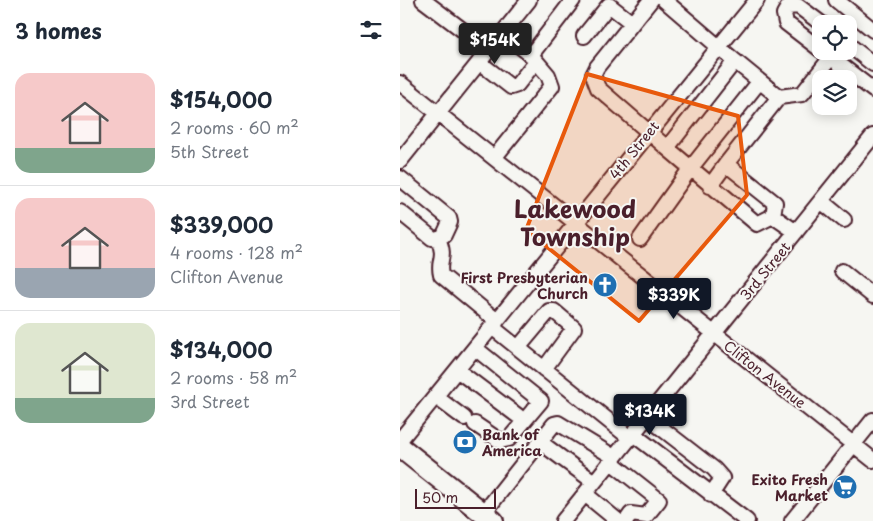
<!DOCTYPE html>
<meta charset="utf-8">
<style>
:root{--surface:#fff;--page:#f6f6f7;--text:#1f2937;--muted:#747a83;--line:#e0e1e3;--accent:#111827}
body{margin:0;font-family:"Playpen Sans",sans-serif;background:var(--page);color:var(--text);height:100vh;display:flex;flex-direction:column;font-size:19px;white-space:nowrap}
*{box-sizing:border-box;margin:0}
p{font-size:16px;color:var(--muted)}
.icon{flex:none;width:28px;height:28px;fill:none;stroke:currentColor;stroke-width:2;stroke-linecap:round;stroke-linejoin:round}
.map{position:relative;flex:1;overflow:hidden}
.sheet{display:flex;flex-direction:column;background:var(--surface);width:400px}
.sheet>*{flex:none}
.fabs{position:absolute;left:412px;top:15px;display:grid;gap:10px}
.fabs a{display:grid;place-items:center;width:45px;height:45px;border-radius:10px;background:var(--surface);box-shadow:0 2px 12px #0003;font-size:25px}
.scale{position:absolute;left:15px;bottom:12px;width:81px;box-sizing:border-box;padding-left:5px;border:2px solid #4a1f2b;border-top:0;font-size:14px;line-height:18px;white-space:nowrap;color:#4a1f2b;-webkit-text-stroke:4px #f6f6f2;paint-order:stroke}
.price{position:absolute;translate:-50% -42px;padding:0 11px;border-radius:5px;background:var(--accent);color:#fff;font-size:16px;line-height:32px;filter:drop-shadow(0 1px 2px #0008)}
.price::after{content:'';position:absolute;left:50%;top:30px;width:15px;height:11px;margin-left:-8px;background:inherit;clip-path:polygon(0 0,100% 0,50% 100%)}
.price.active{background:#222;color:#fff}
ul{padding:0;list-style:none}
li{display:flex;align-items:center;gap:15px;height:125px;padding:0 15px}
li+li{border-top:1px solid var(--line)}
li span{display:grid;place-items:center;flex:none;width:140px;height:100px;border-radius:15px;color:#555}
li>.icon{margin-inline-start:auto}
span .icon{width:60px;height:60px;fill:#fffc;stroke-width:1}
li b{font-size:21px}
h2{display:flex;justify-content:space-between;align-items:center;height:60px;padding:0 15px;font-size:21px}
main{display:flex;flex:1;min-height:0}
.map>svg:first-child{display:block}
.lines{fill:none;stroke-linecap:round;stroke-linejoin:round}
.minor-casing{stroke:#4a1f2b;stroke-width:18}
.highway-casing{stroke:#4a1f2b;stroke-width:24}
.minor{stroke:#f6f6f2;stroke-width:14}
.highway{stroke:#f6f6f2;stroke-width:20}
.marked{fill:#e8590c;fill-opacity:0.2;stroke:#e8590c;stroke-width:4;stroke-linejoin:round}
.labels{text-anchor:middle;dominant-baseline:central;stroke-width:4;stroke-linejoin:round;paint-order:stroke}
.street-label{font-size:14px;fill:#4a1f2b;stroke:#f6f6f2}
.poi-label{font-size:14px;font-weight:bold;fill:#4a1f2b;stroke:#f6f6f2;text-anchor:end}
.town-label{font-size:24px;font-weight:bold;fill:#4a1f2b;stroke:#f6f6f2}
</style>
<main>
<section class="sheet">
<h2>3 homes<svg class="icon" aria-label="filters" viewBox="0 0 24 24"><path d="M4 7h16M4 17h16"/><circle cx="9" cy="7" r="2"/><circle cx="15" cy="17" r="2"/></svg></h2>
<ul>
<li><span style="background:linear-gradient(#f6c9c9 75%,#7fa58c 0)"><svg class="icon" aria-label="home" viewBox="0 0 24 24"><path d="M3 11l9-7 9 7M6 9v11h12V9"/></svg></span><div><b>$154,000</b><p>2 rooms · 60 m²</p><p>5th Street</p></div></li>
<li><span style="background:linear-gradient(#f6c9c9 70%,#9aa5b1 0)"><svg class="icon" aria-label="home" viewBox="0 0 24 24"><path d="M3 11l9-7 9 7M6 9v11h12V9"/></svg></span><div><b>$339,000</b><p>4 rooms · 128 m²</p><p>Clifton Avenue</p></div></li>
<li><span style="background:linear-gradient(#dfe7d0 75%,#7fa58c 0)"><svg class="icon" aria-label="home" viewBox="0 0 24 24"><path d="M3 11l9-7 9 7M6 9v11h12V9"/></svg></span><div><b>$134,000</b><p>2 rooms · 58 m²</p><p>3rd Street</p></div></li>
</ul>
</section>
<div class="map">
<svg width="473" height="521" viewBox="0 0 473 521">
<rect width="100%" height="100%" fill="#f6f6f2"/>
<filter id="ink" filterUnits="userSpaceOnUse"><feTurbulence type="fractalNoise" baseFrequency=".02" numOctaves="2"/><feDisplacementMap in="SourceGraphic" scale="10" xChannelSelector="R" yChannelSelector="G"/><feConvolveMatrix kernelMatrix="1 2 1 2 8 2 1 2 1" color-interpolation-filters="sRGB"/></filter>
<g filter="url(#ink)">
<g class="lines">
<defs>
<path id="minor" d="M23,0L89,50
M251,0L197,67L193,75L198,88L267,148L335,61L264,0
M436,0L473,30
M103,33L131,55L173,0
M184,36L209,5L232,23
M449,45L473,64
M421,50L386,23L384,14L388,7L398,6L422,24
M425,53L473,90
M335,61L379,97
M79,62L111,87L117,85L136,61
M0,83L473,460
M267,148L357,224L373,216
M94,158L152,86L148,75L131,55
M0,161L129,0
M0,178L49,218L50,222L44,235L38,239L32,238L0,212
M310,186L326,164
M421,201L444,220
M373,216L375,203L326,164L379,97L402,94L436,51
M373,216L396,232
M38,239C47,258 37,260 41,275L97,321
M240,239L290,169L359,82
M442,271L473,296
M92,327L230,438
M118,348L149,311H154L174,328L144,369
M57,370L118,416
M36,397L64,418
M247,417L314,469L322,478L311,495
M75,424L100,441L109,439L141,401L75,348
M233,434L347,521
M0,440L357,0
M139,443L154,424L158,423L214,457
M211,462L259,500L246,516L231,514L226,521
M185,494L218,521
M83,514L140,442L194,482
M163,521L473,136
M392,521L473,420"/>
<path id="highway" d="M0,447L93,521"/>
</defs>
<use href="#minor" class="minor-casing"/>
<use href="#highway" class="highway-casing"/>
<use href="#minor" class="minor"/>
<use href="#highway" class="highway"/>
</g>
</g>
<path class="marked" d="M187,74L338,116L347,195L239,321L126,230Z"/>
<defs>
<symbol id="church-disc" viewBox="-11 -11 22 22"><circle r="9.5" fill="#1f6fb2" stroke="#f6f6f2"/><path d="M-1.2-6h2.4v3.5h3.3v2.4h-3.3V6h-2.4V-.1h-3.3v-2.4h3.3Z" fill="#fff"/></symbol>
<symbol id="bank-disc" viewBox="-11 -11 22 22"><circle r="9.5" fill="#1f6fb2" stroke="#f6f6f2"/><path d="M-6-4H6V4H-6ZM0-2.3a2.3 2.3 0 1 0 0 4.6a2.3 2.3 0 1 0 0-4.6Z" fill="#fff"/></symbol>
<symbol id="supermarket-disc" viewBox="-11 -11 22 22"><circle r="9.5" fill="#1f6fb2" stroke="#f6f6f2"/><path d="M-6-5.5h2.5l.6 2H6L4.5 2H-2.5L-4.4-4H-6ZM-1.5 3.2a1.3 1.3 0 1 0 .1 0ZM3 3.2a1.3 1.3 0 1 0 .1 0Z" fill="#fff"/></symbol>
</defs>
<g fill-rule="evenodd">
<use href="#church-disc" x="191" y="271" width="28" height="28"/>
<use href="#bank-disc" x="51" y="428" width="28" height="28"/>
<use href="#supermarket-disc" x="431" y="473" width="28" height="28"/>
</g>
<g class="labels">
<g class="street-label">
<text transform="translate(234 150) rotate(-51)">4th Street</text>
<text transform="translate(365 271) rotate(-51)">3rd Street</text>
<text transform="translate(365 374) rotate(38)">Clifton Avenue</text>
</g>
<g class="poi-label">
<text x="188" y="277">First Presbyterian<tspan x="188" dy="16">Church</tspan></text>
<text x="82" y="434" text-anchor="start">Bank of<tspan x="82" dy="16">America</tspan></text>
<text x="428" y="479">Exito Fresh<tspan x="428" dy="16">Market</tspan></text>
</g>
<g class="town-label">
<text x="175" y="208">Lakewood<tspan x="175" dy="28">Township</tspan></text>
</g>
</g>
</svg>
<div class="fabs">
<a><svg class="icon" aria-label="locate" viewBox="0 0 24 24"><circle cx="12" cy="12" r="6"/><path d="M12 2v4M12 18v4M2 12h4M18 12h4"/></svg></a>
<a><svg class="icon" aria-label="layers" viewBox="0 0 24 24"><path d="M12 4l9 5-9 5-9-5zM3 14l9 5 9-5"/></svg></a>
</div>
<div class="scale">50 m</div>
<b class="price active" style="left:95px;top:65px">$154K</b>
<b class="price" style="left:274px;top:320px">$339K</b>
<b class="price" style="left:250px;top:436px">$134K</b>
</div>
</main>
